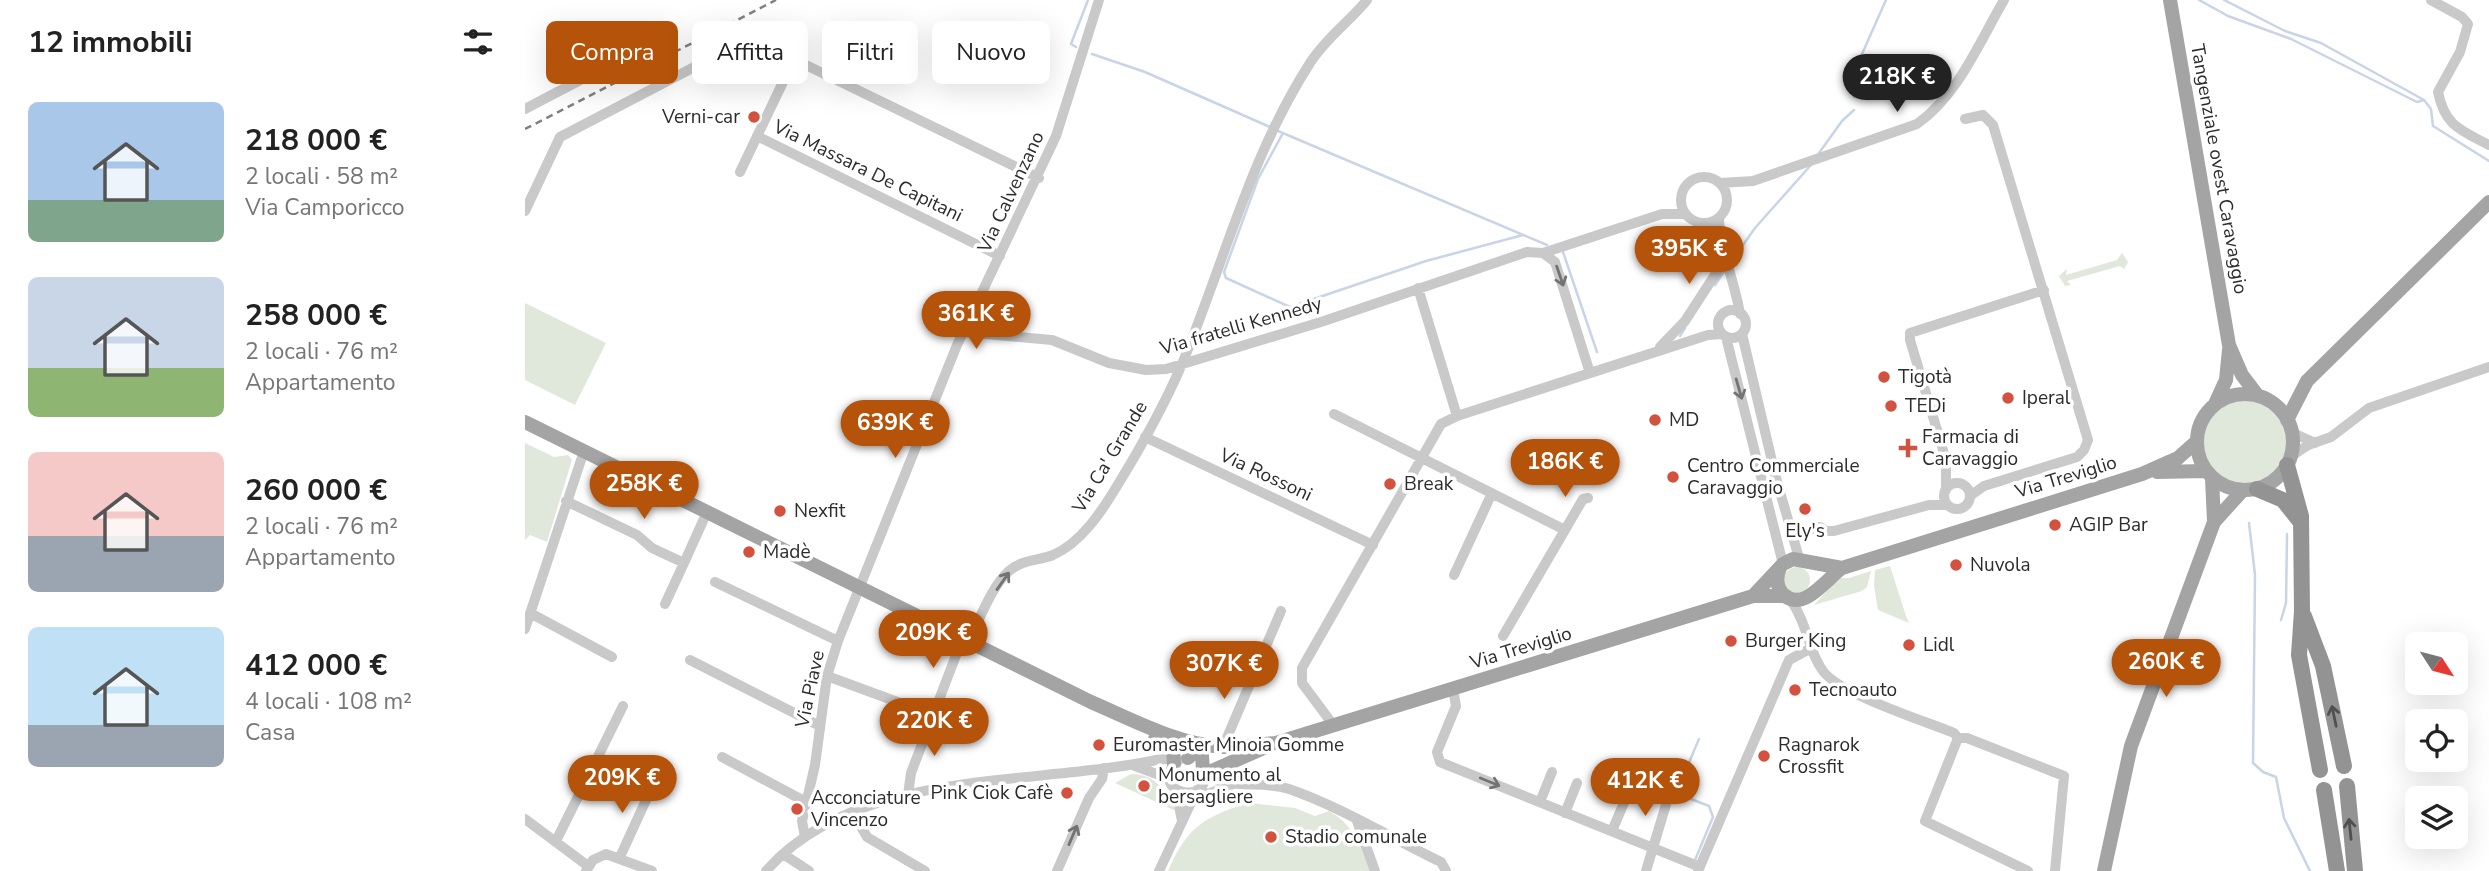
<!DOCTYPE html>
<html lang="it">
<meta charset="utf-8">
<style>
:root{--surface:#fff;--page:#f2f2f2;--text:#222;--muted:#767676;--accent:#b45309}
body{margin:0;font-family:"Nunito Sans",sans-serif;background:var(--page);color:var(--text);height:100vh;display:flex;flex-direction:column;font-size:26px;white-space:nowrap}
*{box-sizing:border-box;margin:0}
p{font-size:23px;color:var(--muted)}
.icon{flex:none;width:38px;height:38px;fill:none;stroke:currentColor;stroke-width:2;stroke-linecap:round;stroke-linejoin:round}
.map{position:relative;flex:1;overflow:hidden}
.sheet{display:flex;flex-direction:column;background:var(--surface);width:525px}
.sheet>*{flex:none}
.top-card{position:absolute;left:21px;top:21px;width:665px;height:63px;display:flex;gap:14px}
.needle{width:46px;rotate:126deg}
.fabs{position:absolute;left:1880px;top:632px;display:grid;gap:14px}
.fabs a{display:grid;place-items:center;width:63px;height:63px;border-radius:10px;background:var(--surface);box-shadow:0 7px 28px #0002;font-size:35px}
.price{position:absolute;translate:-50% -60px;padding:0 16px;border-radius:24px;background:var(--accent);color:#fff;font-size:23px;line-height:46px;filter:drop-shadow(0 2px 4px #0008)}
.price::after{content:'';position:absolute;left:50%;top:42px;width:21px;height:16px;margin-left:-10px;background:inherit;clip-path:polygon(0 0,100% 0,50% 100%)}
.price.active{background:#222;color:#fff}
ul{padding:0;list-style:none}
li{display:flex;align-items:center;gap:21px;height:175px;padding:0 28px}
li span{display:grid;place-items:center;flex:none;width:196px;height:140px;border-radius:10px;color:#555}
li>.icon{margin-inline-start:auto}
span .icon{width:84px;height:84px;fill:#fffc;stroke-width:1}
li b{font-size:30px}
h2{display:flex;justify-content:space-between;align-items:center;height:84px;padding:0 28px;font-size:30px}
.tag{padding:0 24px;border-radius:10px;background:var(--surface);box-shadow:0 7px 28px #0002;font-size:24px;line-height:63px}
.tag.active{background:var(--accent);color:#fff}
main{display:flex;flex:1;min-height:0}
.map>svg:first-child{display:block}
.green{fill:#dfe8da}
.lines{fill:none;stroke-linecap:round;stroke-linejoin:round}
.stream{stroke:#c8d5e6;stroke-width:2.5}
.minor{stroke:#c9c9c9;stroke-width:10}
.major{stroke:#a4a4a4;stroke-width:14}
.highway{stroke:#939393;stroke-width:16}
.rail{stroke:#818181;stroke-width:2.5;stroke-dasharray:7 5;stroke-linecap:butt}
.oneway{stroke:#737373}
.oneway2{stroke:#505050}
.poi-dot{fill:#d2513f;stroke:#fff;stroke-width:2.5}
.labels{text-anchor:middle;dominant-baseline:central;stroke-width:7;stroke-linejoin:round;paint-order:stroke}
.poi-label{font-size:19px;fill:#2c2c2c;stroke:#fff;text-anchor:start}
.street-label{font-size:19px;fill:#2c2c2c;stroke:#fff}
</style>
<main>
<section class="sheet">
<h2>12 immobili<svg class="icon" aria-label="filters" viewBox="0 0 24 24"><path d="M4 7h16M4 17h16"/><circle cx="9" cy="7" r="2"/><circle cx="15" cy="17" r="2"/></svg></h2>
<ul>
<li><span style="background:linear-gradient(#a9c7e8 70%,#7fa58c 0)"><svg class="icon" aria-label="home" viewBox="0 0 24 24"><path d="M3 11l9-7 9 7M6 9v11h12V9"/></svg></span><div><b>218 000 €</b><p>2 locali · 58 m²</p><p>Via Camporicco</p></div></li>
<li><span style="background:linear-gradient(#c9d6e8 65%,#8fb573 0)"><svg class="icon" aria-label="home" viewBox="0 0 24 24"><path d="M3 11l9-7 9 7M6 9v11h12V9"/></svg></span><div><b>258 000 €</b><p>2 locali · 76 m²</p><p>Appartamento</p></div></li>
<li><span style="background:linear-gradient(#f6c9c9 60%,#9aa5b1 0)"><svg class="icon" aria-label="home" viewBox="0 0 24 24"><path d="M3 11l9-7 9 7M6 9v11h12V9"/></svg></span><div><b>260 000 €</b><p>2 locali · 76 m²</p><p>Appartamento</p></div></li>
<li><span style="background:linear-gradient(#bfe0f5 70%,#9aa5b1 0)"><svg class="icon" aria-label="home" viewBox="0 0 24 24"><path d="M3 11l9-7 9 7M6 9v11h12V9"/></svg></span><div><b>412 000 €</b><p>4 locali · 108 m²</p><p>Casa</p></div></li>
</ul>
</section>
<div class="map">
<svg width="1964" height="871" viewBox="0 0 1964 871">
<rect width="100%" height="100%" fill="#fff"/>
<path class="green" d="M1597,253L1603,262L1599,269L1595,266L1542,281L1546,285L1540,286L1534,276L1542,269L1541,275L1592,260Z
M0,303L81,343L50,405L0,380Z
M1679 442a42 42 0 1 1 84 0a42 42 0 1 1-84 0Z
M0,443L29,457L43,455L47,460L22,542L5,535L0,540Z
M1365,566L1381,616L1384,623L1353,610L1349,586L1350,570Z
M1259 580a13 13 0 1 1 26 0a13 13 0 1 1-26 0Z
M1346,571L1342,587L1337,591L1289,605L1314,578H1324Z
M606,774C630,774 642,790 651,811L590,783Z
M724,803L770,808L790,816L804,811C826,823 839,847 845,871H643C662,827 680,816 724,803Z"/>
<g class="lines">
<path class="stream" d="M1674,0L1703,16L1766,39L1892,102L1899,100L1906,109L1908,126L1964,161
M1699,0L1760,31L1796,43L1899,100
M551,47L546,44L563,0
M567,54L620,72L745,127
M1329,97L1325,81L1361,0
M753,131L1022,245
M758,133L733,179L699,272L701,278L765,307L901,261L998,235
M1294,153L1317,121L1329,110
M1038,252L1072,352
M1206,262L1230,228L1286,165
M1190,285L1200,270
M1155,336L1160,328
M1724,523L1730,575L1728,763L1738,772L1751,777L1759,818L1785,871
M1756,620L1761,603L1762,534
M1157,779L1174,739
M1153,794L1184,806L1188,817L1170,860"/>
<path class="minor" d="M1906,0L1937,17L1943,24L1935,52L1913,92C1920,126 1935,130 1964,145
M0,109L61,77
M1440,119L1458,115L1468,125L1563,440L1559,450L1552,457L1459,486L1445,496
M232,136L475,256
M215,172L270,57
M1156 200a23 23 0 1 1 46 0a23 23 0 1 1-46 0Z
M1195,183L1228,181L1392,124C1433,95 1454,43 1479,0
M0,211L35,137L225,38L514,178
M1194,218C1195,250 1210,282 1215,314
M1018,253L1137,214H1161
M893,288L932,416
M1193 324a14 14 0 1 1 28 0a14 14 0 1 1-28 0Z
M448,314L460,322L466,333
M440,332L527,340L584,363L621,370L641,369L799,321L1002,252L1018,253L1030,262L1065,373
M1217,334L1251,478L1274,558
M1201,337L1258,564
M1135,347L1160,321L1197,264
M809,414L1040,530
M1766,432L1790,443
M620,437L848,545
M1765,457L1783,445L1806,437L1844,408L1964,367
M1419 496a13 13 0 1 1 26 0a13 13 0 1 1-26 0Z
M1421,490V460L1385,340V333L1519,290
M41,501L112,535L127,548L159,563L182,512
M1266,535L1295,527L1301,531H1309L1404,505H1422
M929,575L967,493
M190,582L313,641
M1265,599C1283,624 1283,651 1298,671C1314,694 1400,721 1429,733L1433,738H1442L1539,776L1530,871
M140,604L159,563
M5,613L87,657
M0,629L59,451
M978,636L1058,499L1063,498
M444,640C455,619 466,587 484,571C498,559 513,561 528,555C556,543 577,511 592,486C616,447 639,406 657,364C699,263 725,156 785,63C801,38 824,22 842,0
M165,660L293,725
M302,676L408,715
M928,689L931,706L912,752L915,762L1175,867
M809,726L777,683V668L916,424L932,416L1183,335L1197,334
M1433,738L1400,821L1503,871
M698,747L756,611
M197,757L281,802
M653,761C618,792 693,810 677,767
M610,766L645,779
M680,774C713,792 732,779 764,789C816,807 866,838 916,862L921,871
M651,790L657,821
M672,790L683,794L706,785
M383,795L386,773L438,637
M1015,802L1027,772
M328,812L342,837L400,871
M1040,813L1052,783
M0,819L63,866
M832,821L850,871
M1087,831L1101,798
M280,837L277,821L290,765L302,676L313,641L432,345L531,136L574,0
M31,841L98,706
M258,854L284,871
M95,857L127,787
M61,871L68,860L81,854L127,871
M241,871C333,766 511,787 636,759L654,760
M532,871L564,798L577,779L579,768
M634,871L672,790
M1121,871L1143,798
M1173,871L1264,660L1288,647"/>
<path class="major" d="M1645,0L1704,345L1717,375L1733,396
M1672 442a48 48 0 1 1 96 0a48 48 0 1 1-96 0Z
M1690,404L1701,380L1704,350
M1762,420L1782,381L1964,202
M0,422L566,702C608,720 650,743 696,747C714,748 733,744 751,743L1228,596H1261
M1632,472L1681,471
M1689,522L1718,490
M1255,568C1251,577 1251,586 1258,594C1278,614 1302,578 1317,568L1617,474L1653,458L1671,442
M1228,596L1258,564L1268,559L1317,568
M630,739L648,749L649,764
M676,744L678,769
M663,758L676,744
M680,774L743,746
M1579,871L1606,746L1689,522L1687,478"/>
<path class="highway" d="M1762,465L1776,516L1777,611L1774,655L1795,770
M1732,489L1758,500L1774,520
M1779,616L1798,666L1819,766
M1822,786L1830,871
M1799,790L1812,871"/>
<path class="rail" d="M0,129L251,0"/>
</g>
<defs><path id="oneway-shaft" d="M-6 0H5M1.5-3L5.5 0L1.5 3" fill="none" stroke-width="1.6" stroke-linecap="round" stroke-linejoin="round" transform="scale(1.75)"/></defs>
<g class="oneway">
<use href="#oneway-shaft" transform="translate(1035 276) rotate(71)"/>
<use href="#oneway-shaft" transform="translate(1214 389) rotate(74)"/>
<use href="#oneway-shaft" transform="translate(478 581) rotate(-55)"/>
<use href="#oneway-shaft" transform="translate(965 782) rotate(22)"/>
<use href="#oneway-shaft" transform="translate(548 835) rotate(-67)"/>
</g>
<g class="oneway2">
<use href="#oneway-shaft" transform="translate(1809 716) rotate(-102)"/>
<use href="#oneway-shaft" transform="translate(1825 829) rotate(-96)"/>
</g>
<g class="poi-dot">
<circle cx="229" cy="117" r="7"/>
<circle cx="1359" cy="377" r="7"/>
<circle cx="1483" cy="398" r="7"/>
<circle cx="1366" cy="406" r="7"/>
<circle cx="1130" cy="420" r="7"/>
<path d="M1379.5 437.5h7v7h7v7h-7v7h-7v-7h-7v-7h7z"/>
<circle cx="1148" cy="477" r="7"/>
<circle cx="865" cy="484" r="7"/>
<circle cx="1280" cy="509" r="7"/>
<circle cx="255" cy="511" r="7"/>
<circle cx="1530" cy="525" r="7"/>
<circle cx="224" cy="552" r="7"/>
<circle cx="1431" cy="565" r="7"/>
<circle cx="1206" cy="641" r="7"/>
<circle cx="1384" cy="645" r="7"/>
<circle cx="1270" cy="690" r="7"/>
<circle cx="574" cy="745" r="7"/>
<circle cx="1239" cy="756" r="7"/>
<circle cx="619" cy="786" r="7"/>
<circle cx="542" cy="793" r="7"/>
<circle cx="272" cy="809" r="7"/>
<circle cx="746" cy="837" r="7"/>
</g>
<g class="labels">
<g class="poi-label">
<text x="215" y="117" text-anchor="end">Verni-car</text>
<text x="1373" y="377">Tigotà</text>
<text x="1497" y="398">Iperal</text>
<text x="1380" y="406">TEDi</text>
<text x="1144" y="420">MD</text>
<text x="1397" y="437">Farmacia di<tspan x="1397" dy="22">Caravaggio</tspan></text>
<text x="1162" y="466">Centro Commerciale<tspan x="1162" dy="22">Caravaggio</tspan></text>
<text x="879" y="484">Break</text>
<text x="269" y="511">Nexfit</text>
<text x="1544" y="525">AGIP Bar</text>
<text x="1280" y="531" text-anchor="middle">Ely's</text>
<text x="238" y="552">Madè</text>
<text x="1445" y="565">Nuvola</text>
<text x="1220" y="641">Burger King</text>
<text x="1398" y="645">Lidl</text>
<text x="1284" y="690">Tecnoauto</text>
<text x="588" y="745">Euromaster Minoia Gomme</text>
<text x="1253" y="745">Ragnarok<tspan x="1253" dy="22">Crossfit</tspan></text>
<text x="633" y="775">Monumento al<tspan x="633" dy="22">bersagliere</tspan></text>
<text x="528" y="793" text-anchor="end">Pink Ciok Cafè</text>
<text x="286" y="798">Acconciature<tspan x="286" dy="22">Vincenzo</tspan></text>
<text x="760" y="837">Stadio comunale</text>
</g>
<g class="street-label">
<text transform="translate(1694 169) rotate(80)">Tangenziale ovest Caravaggio</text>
<text transform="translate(343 171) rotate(26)">Via Massara De Capitani</text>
<text transform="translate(486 192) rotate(-65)">Via Calvenzano</text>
<text transform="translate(716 326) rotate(-16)">Via fratelli Kennedy</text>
<text transform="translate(585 457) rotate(-59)">Via Ca' Grande</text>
<text transform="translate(741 475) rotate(25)">Via Rossoni</text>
<text transform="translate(1541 477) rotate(-17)">Via Treviglio</text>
<text transform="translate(996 648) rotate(-17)">Via Treviglio</text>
<text transform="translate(285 689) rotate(-78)">Via Piave</text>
</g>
</g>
</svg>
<div class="fabs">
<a><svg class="needle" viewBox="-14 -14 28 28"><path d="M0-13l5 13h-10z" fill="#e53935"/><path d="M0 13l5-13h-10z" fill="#767676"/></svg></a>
<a><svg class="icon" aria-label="locate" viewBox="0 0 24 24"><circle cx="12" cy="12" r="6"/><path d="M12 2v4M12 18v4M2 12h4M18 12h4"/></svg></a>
<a><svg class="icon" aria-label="layers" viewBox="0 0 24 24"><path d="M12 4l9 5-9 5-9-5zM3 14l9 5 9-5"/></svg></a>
</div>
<b class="price active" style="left:1372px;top:114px">218K €</b>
<b class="price" style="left:1164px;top:286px">395K €</b>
<b class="price" style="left:451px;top:351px">361K €</b>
<b class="price" style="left:370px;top:460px">639K €</b>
<b class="price" style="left:1040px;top:499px">186K €</b>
<b class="price" style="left:119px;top:521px">258K €</b>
<b class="price" style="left:408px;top:670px">209K €</b>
<b class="price" style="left:1641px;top:699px">260K €</b>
<b class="price" style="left:699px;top:701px">307K €</b>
<b class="price" style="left:409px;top:758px">220K €</b>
<b class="price" style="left:97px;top:815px">209K €</b>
<b class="price" style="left:1120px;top:818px">412K €</b>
<div class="top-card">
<a class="tag active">Compra</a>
<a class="tag">Affitta</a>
<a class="tag">Filtri</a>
<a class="tag">Nuovo</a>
</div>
</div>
</main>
